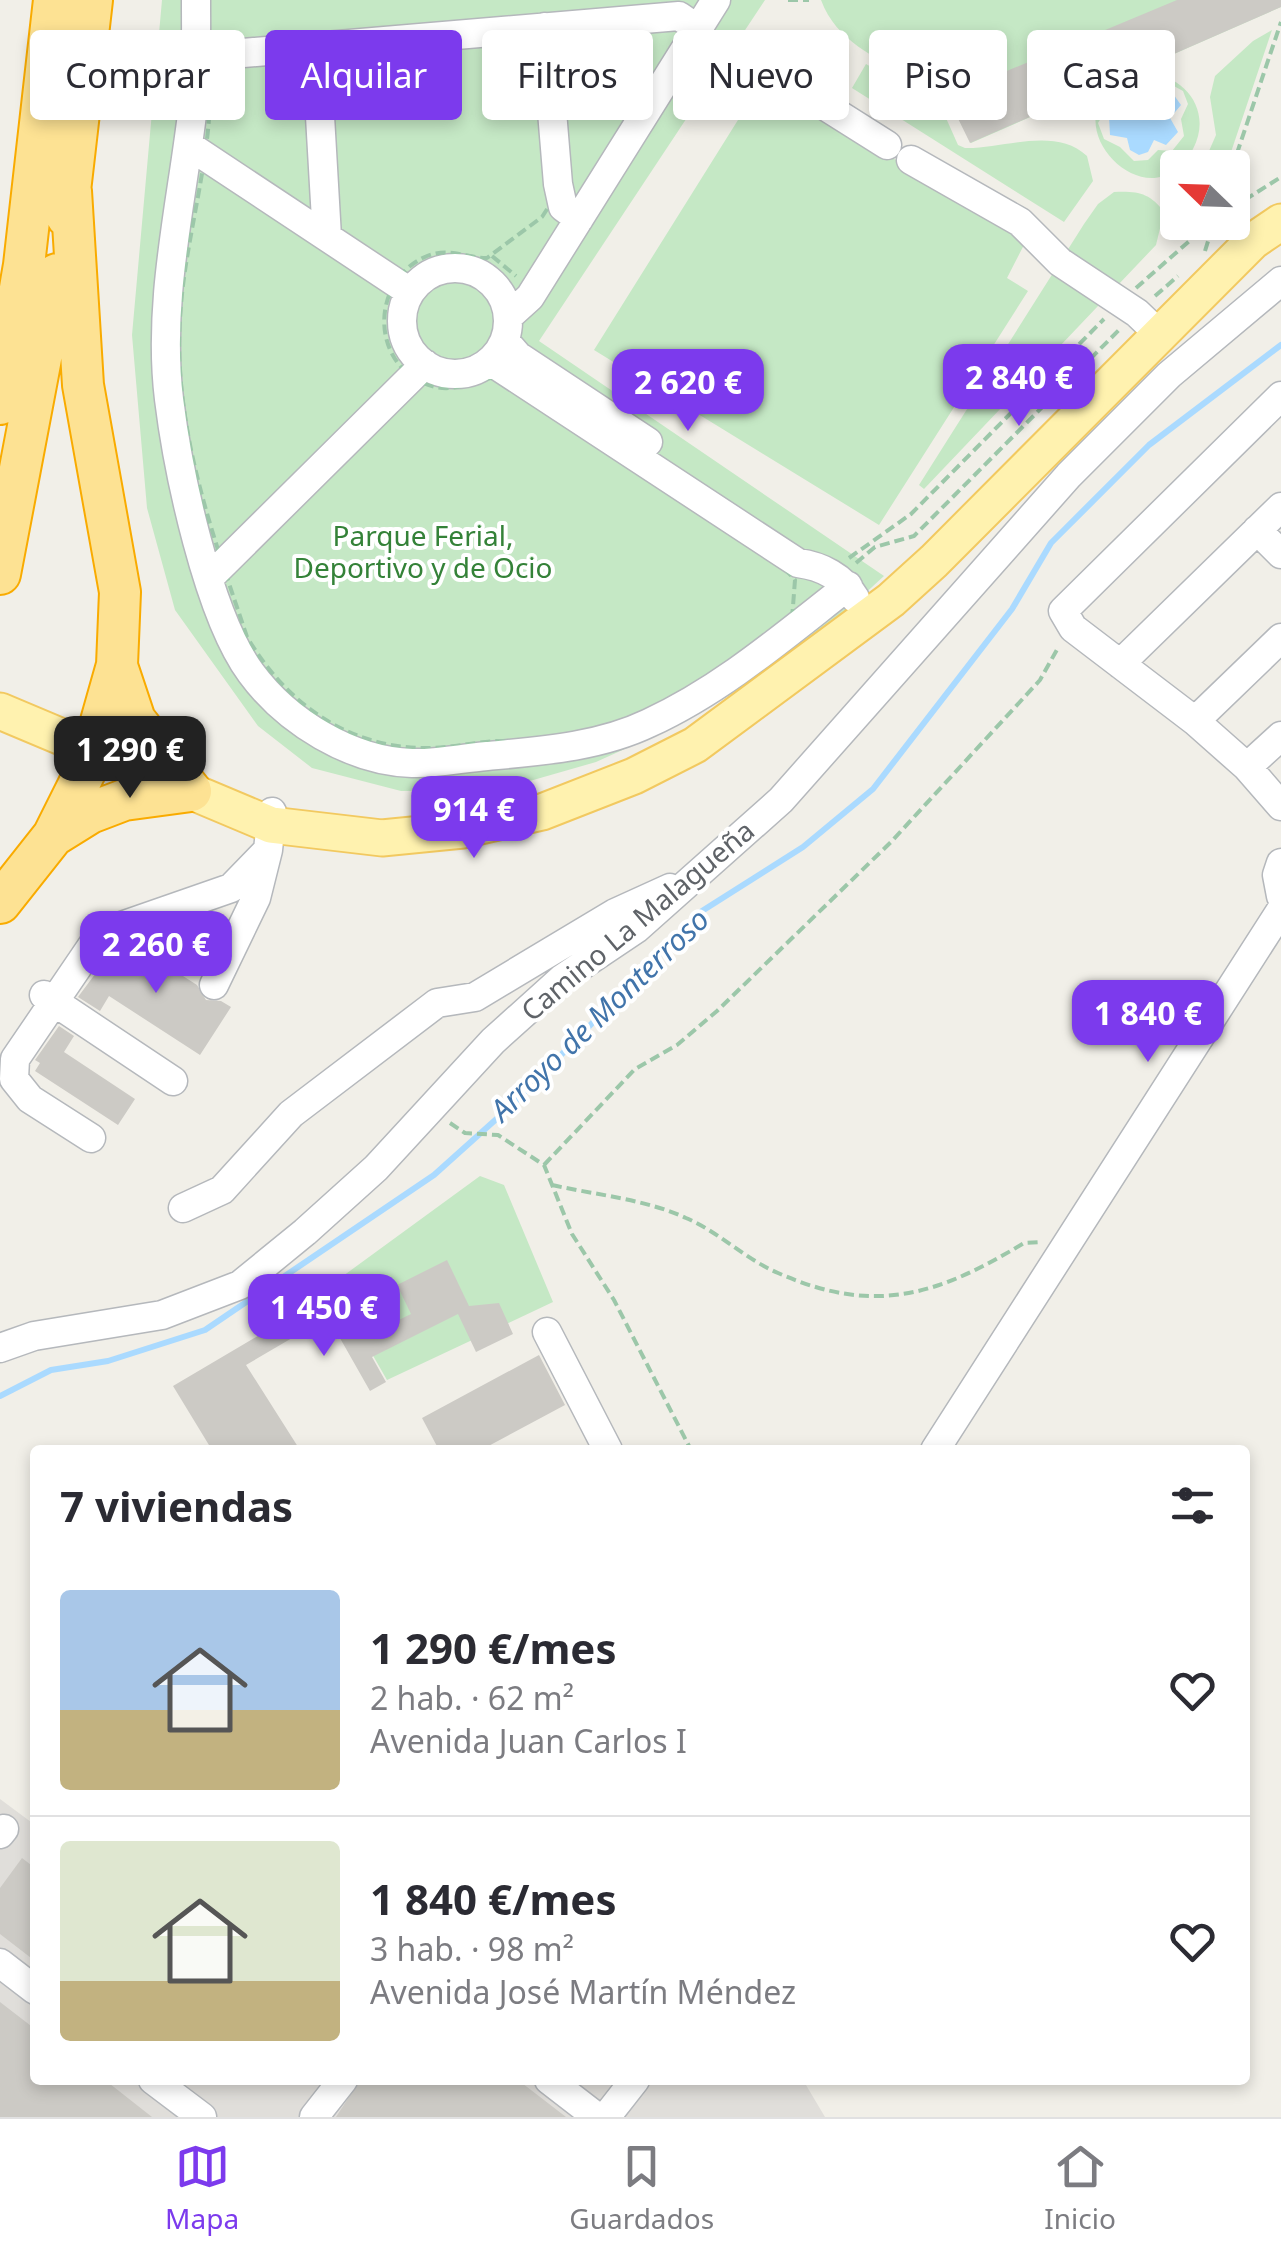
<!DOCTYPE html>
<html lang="es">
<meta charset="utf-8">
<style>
:root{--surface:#fff;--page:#f7f7f7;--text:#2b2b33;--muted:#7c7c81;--line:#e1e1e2;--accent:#7c3aed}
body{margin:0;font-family:"Noto Sans",sans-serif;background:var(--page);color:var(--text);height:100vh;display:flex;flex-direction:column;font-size:38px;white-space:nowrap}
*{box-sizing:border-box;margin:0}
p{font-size:32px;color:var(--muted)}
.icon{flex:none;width:55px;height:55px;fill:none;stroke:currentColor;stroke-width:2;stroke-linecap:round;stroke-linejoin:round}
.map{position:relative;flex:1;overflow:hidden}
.details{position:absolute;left:30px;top:1445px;width:1220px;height:640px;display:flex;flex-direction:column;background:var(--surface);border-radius:10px;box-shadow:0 5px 15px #0003}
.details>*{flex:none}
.top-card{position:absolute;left:30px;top:30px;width:1222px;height:90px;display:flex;gap:20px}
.needle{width:65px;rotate:293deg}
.buttons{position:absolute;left:1160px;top:150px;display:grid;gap:20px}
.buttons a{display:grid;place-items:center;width:90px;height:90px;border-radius:10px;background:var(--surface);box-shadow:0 5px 15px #0003;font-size:50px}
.price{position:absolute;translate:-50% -85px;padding:0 22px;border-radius:20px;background:var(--accent);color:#fff;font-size:32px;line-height:65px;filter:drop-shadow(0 2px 5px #0008)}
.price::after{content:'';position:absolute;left:50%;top:60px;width:30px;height:22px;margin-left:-15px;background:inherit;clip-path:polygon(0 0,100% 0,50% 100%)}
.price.on{background:#222;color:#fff}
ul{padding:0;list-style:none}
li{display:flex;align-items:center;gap:30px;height:250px;padding:0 30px}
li+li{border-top:2px solid var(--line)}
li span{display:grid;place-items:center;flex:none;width:280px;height:200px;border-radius:10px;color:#555}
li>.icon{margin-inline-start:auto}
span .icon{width:120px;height:120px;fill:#fffc;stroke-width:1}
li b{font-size:42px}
h2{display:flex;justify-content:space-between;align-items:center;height:120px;padding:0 30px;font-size:42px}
.tag{padding:0 35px;border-radius:10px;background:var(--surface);box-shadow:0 5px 15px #0003;font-size:35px;line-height:90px}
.tag.on{background:var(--accent);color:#fff}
.dock{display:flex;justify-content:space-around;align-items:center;height:140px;border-top:2px solid var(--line);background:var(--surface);font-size:28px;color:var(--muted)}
.dock a{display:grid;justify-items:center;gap:5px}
.dock .on{color:var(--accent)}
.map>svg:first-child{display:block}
.industrial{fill:#e0deda}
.green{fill:#c5e8c5;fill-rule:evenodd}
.water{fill:#aadaff}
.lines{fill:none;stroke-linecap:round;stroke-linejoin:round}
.stream{stroke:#aadaff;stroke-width:6}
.building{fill:#cccac5}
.minor-casing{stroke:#b5b8bc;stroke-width:31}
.major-casing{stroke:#f2c960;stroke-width:39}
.highway-casing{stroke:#f9ab00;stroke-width:44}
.path{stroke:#9cc7a9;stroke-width:4;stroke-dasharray:10 5;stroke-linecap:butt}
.minor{stroke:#fff;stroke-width:28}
.major{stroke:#fff2af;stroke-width:35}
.highway{stroke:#fde293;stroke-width:40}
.labels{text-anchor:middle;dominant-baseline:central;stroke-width:8;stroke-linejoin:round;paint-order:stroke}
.park-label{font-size:28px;fill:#348238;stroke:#fff}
.street-label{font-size:28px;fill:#5f6368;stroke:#fff}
.water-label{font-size:30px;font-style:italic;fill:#4174aa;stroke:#fff}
</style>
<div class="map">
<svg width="1281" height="2117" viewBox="0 0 1281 2117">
<rect width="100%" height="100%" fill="#f1efe8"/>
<path class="industrial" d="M0,1799L35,1825V2080H803L825,2117H0Z"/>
<path class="green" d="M162,0H765L539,341L884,576L824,631L744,687L671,728L596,762L498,790L401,791L312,768L258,726L175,610L147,508L132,335Z
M821,0H1281V7L971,143L947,96L938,100L958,145L965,148C1003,149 1055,126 1087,156L1093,181L1064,222L852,88L866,64L909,89L920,109L925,107C920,100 915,86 908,80C875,54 837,43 821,0Z
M1272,30L1226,167H1202L1216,135L1210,97L1215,76L1253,41Z
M1147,73C1185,75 1213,111 1193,149C1146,237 1028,99 1147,73ZM1172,85L1183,91L1188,104L1181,119L1184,136L1172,151L1158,150L1148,160L1134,161L1120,147L1104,139L1098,123L1107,108L1124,107L1136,95L1148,96L1157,86Z
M763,80L1027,239L1007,278L1028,291L879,525L594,350Z
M1114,192C1138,191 1150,193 1164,212L1156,245L924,489L919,485L1084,224L1098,204Z
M480,1176L504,1185L553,1302L387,1380L332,1284Z"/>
<path class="water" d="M1171,91L1181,105L1170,118L1178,132L1166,145L1154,140L1148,152L1139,155L1130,150L1127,138L1110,135L1109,116L1118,112L1129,116L1135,105H1154L1158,96Z"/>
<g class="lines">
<path class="stream" d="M0,1396L51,1370L108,1361L205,1330L434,1175L513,1104L702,911L803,847L873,789L1012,609L1051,543L1149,445L1281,345"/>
</g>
<path class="building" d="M1177,0H1281V7L970,143L947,96Z
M130,942L197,985L206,1000L221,1001L231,1007L200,1055L109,996L100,1011L78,997L113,950Z
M59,1026L74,1036L64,1052L135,1099L118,1125L35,1071L40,1063L35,1060Z
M447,1260L469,1306L499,1303L513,1334L476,1352L458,1314L372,1357L386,1382L370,1391L328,1317L246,1365L300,1450H212L173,1386L334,1291L362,1338L411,1314L397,1285Z
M539,1355L565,1405L481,1450H439L422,1418Z
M22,1858L35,1868V1961L0,1934V1888Z
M0,2002L35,2029V2080H105L152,2117H0Z
M360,2080H518L566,2117H336Z"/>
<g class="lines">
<defs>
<path id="minor" d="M196,0C196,35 197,71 193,106C182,203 157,301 169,399C178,472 208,615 251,673C287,722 351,761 412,763C436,764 462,758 487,756C541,751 599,747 649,723C723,689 785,635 848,586
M545,27L558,184L563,207L579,219
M316,47L327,237
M746,56L887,145
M196,57L679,16L698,29
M188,145L410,292
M911,160L1020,222L1060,262L1137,313L1159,334
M402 321a53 53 0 1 1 106 0a53 53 0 1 1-106 0Z
M509,316L530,297L716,0
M505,341L518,356L648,442
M490,361L798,563C821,566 843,577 855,598
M1281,396L1063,611L1073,628L1195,721L1247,767L1281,806
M1257,530L1281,554
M210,577L425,364
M1120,664L1281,507
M1195,721L1281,638
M1247,767L1281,736
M1281,863L1277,875L1281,896
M214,985L256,898L268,850
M44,995L173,1081
M91,1138L30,1099L14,1079L15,1059L96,940L116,928L231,888L268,850L272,812
M183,1208L222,1190L291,1114L437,1003L475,997L615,913L670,888
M547,1332L608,1450
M0,1348L34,1336L162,1315L240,1285L305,1232L376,1168L493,1041L563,978L636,929L781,800L1069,475L1169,375L1281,281
M935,1450L1281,910
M0,1834L4,1829
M0,1963L35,1990
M153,2080L202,2117
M549,2080L597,2117
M314,2117L343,2080
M606,2117L635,2080"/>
<path id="major" d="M0,711L271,825L382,838L463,830L542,812L634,776L695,745L891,600L934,561L1253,241L1281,222"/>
<path id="highway" d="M67,217L92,0
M0,404L24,265L54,0
M0,574L57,274
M53,836L90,813L124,800L191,791L135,720L117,666
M0,903L53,836L89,764L117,665L120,592L83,385L71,191"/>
</defs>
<use href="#minor" class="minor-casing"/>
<use href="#major" class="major-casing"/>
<use href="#highway" class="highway-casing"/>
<path class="path" d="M788,0H809
M523,39L533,43L539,53L551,203L542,217L487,258C466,258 450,247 427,256C374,278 369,354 419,381C457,401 478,372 501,379L749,542L781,564L795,580L792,619C743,654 694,696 638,719C609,730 565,743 533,743C521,744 508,741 495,741C470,743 444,749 419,748C343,745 285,701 247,637C213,535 173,428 180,318C184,242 212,159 210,84L217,70L231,64Z
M1232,168L1281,22
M1232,208L1281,177
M1205,251L1214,222
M492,256L516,276
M1136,288L1211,222
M1155,296L1178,276
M849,558L911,514L1104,319
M856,563L875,547L914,536L1119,330
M450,1123L465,1133L498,1135L544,1165L572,1234L614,1300L691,1450
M544,1165L635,1069L677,1045L717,1011L891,842L1040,680L1059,646
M552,1185C596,1195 645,1199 686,1218C719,1232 745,1259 778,1273C875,1316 938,1295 1024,1243L1041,1242"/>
<use href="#minor" class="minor"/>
<use href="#major" class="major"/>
<use href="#highway" class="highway"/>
</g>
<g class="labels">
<g class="park-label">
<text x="423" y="535">Parque Ferial,<tspan x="423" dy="32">Deportivo y de Ocio</tspan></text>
</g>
<g class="street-label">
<text transform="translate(637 920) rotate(-40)">Camino La Malagueña</text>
</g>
<g class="water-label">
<text transform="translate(599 1014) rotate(-44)">Arroyo de Monterroso</text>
</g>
</g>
</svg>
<div class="buttons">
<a><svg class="needle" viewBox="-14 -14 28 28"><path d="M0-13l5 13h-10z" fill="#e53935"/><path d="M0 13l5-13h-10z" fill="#7c7c81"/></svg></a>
</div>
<b class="price" style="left:1019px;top:429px">2 840 €</b>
<b class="price" style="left:688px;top:434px">2 620 €</b>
<b class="price on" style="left:130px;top:801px">1 290 €</b>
<b class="price" style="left:474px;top:861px">914 €</b>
<b class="price" style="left:156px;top:996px">2 260 €</b>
<b class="price" style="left:1148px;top:1065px">1 840 €</b>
<b class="price" style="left:324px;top:1359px">1 450 €</b>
<div class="top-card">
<a class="tag">Comprar</a>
<a class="tag on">Alquilar</a>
<a class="tag">Filtros</a>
<a class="tag">Nuevo</a>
<a class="tag">Piso</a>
<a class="tag">Casa</a>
</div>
<section class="details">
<h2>7 viviendas<svg class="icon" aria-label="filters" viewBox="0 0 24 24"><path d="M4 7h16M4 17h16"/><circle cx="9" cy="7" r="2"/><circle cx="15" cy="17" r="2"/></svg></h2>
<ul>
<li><span style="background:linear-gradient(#a9c7e8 60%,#c2b280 0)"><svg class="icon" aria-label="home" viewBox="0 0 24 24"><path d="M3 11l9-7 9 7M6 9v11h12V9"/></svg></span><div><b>1 290 €/mes</b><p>2 hab. · 62 m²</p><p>Avenida Juan Carlos I</p></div><svg class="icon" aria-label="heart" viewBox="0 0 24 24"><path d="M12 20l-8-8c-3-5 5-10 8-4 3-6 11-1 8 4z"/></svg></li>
<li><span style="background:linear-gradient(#dfe7d0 70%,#c2b280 0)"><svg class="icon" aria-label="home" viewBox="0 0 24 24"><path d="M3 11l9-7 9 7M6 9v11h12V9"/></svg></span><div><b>1 840 €/mes</b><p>3 hab. · 98 m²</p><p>Avenida José Martín Méndez</p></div><svg class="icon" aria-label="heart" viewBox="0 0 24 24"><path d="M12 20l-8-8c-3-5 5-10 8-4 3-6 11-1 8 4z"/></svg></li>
</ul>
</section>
</div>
<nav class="dock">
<a class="on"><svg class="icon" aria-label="map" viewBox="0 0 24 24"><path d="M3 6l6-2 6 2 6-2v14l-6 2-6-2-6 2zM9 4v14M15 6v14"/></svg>Mapa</a>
<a><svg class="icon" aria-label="saved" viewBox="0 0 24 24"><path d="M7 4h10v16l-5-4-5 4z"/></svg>Guardados</a>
<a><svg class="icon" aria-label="home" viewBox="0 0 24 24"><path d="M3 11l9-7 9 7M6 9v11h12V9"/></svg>Inicio</a>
</nav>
